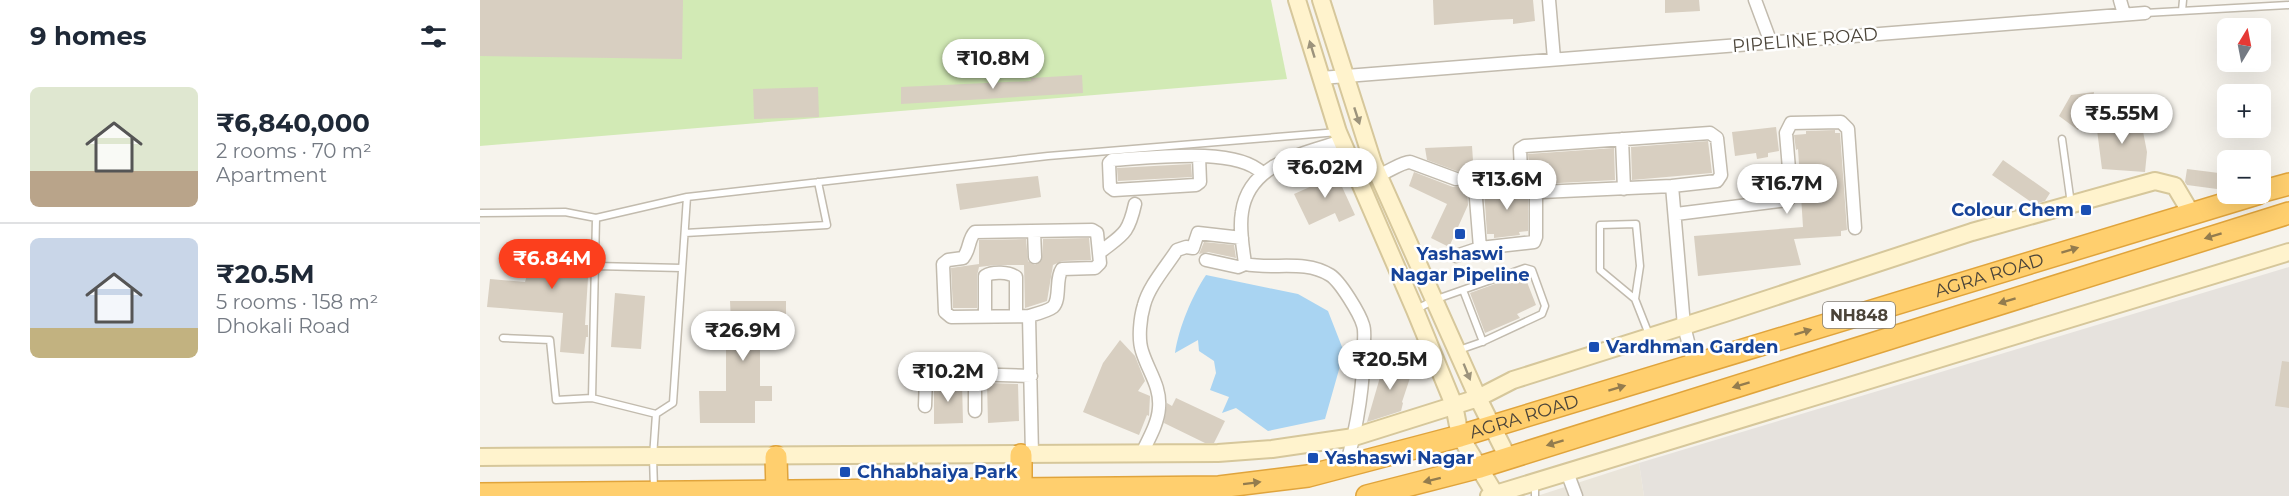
<!DOCTYPE html>
<meta charset="utf-8">
<style>
:root{--surface:#fff;--page:#f6f6f7;--text:#1f2937;--muted:#747a83;--line:#e0e1e3;--accent:#fc3f1d}
body{margin:0;font-family:Montserrat,sans-serif;background:var(--page);color:var(--text);height:100vh;display:flex;flex-direction:column;font-size:22px;white-space:nowrap}
*{box-sizing:border-box;margin:0}
p{font-size:20px;color:var(--muted)}
.icon{flex:none;width:33px;height:33px;fill:none;stroke:currentColor;stroke-width:2;stroke-linecap:round;stroke-linejoin:round}
.map{position:relative;flex:1;overflow:hidden}
.details{display:flex;flex-direction:column;background:var(--surface);width:480px}
.details>*{flex:none}
.needle{width:39px;rotate:10deg}
.buttons{position:absolute;left:1737px;top:18px;display:grid;gap:12px}
.buttons a{display:grid;place-items:center;width:54px;height:54px;border-radius:9px;background:var(--surface);box-shadow:0 6px 24px #0002;font-size:30px}
.price{position:absolute;translate:-50% -51px;padding:0 14px;border-radius:21px;background:#fff;color:#222;font-size:20px;line-height:39px;filter:drop-shadow(0 2px 3px #0008)}
.price::after{content:'';position:absolute;left:50%;top:36px;width:18px;height:14px;margin-left:-9px;background:inherit;clip-path:polygon(0 0,100% 0,50% 100%)}
.price.active{background:var(--accent);color:#fff}
ul{padding:0;list-style:none}
li{display:flex;align-items:center;gap:18px;height:150px;padding:0 30px}
li+li{border-top:2px solid var(--line)}
li span{display:grid;place-items:center;flex:none;width:168px;height:120px;border-radius:9px;color:#555}
li>.icon{margin-inline-start:auto}
span .icon{width:72px;height:72px;fill:#fffc;stroke-width:1}
li b{font-size:26px}
h2{display:flex;justify-content:space-between;align-items:center;height:72px;padding:0 30px;font-size:26px}
main{display:flex;flex:1;min-height:0}
.map>svg:first-child{display:block}
.residential{fill:#eae5da}
.industrial{fill:#e6e2dd}
.green{fill:#d2eab5}
.water{fill:#a9d4f2}
.building{fill:#d8cfc1}
.lines{fill:none;stroke-linecap:round;stroke-linejoin:round}
.lane-casing{stroke:#c2bbae;stroke-width:9}
.street-casing{stroke:#c2bbae;stroke-width:15}
.secondary-casing{stroke:#d6c79b;stroke-width:20}
.highway-casing{stroke:#e0a43c;stroke-width:24}
.lane{stroke:#fff;stroke-width:6}
.street{stroke:#fff;stroke-width:12}
.secondary{stroke:#fff3cd;stroke-width:16}
.highway{stroke:#ffcf6e;stroke-width:21}
.oneway{fill:#9c937c}
.oneway2{fill:#937c4e}
.transit-dot{fill:#1a4fb4;stroke:#fff;stroke-width:2}
.labels{text-anchor:middle;dominant-baseline:central;stroke-width:5;stroke-linejoin:round;paint-order:stroke}
.shield{fill:#fff;stroke:#817c74;stroke-width:1.5}
.shield-label{font-size:16px;font-weight:bold;fill:#4b4439}
.street-label{font-size:18px;fill:#4b4439;stroke:#fff}
.transit-label{font-size:18px;font-weight:bold;fill:#164399;stroke:#fff;text-anchor:start}
</style>
<main>
<section class="details">
<h2>9 homes<svg class="icon" aria-label="filters" viewBox="0 0 24 24"><path d="M4 7h16M4 17h16"/><circle cx="9" cy="7" r="2"/><circle cx="15" cy="17" r="2"/></svg></h2>
<ul>
<li><span style="background:linear-gradient(#dfe7d0 70%,#b9a48a 0)"><svg class="icon" aria-label="home" viewBox="0 0 24 24"><path d="M3 11l9-7 9 7M6 9v11h12V9"/></svg></span><div><b>₹6,840,000</b><p>2 rooms · 70 m²</p><p>Apartment</p></div></li>
<li><span style="background:linear-gradient(#c9d6e8 75%,#c2b280 0)"><svg class="icon" aria-label="home" viewBox="0 0 24 24"><path d="M3 11l9-7 9 7M6 9v11h12V9"/></svg></span><div><b>₹20.5M</b><p>5 rooms · 158 m²</p><p>Dhokali Road</p></div></li>
</ul>
</section>
<div class="map">
<svg width="1809" height="496" viewBox="0 0 1809 496">
<rect width="100%" height="100%" fill="#f6f3ec"/>
<path class="residential" d="M1159,463L1164,496H1057Z"/>
<path class="industrial" d="M1809,267V496H1164L1159,463Z"/>
<path class="green" d="M0,0H791L807,79L0,146Z"/>
<path class="water" d="M726,275L818,294L848,311L864,352L845,419L788,431L756,408L742,413L749,397L730,390L736,373L734,361L719,351L718,340L695,353C699,327 712,296 726,275Z"/>
<path class="building" d="M0,0H203L202,59L0,56Z
M953,0H1053L1055,21L1033,24V19L1012,20L954,25Z
M1185,0H1219L1220,11L1185,13Z
M602,75L603,93L421,104V87L551,81V78Z
M338,87L339,117L274,119L273,89Z
M1614,92L1611,112L1598,130L1579,116L1591,95Z
M1660,116L1667,152L1665,172L1622,169L1616,122Z
M1296,127L1299,151L1288,153V157L1277,159L1276,153L1255,156L1252,132Z
M1355,130V133H1360L1367,230L1361,231V236L1314,239L1321,265L1218,276L1214,236L1323,227L1318,149L1316,150L1314,135L1326,134V131Z
M1228,141L1232,173L1152,180L1151,147Z
M992,146L994,175L987,186L988,205L969,247L951,238L967,204L929,186L934,172L973,187L981,186L984,181L982,173L947,160L945,148Z
M1134,148L1135,180L1061,184L1051,189L1048,154Z
M1523,160L1570,193L1565,201L1554,204L1512,175Z
M711,164L712,177L638,181L637,168Z
M852,165L875,215L859,222L855,213L829,225L814,194L841,182L836,173Z
M1707,169L1739,173L1737,189L1707,185L1705,182Z
M558,176L561,197L480,210L476,184Z
M1048,185V231L1039,232L1040,235L1014,238V234H1007L1004,189Z
M609,238L611,260L582,261L573,265L567,301L545,308L544,265H516L499,267L497,276V308H473L471,268L499,264V240L546,239L548,261L555,265L562,260L563,239Z
M724,242L754,245L756,258L728,252L719,254Z
M49,243L110,247L105,325H108V337H106L104,354L80,352L83,313L7,307L10,279L45,282L51,260Z
M1045,277L1056,305L1037,314L1040,318L1005,333L990,293L1026,280L1027,283Z
M135,293L165,296L161,349L131,347Z
M250,301H306V333H280V386H292V401H275V423H220L219,391H246V339H234V323H251Z
M640,340L655,356L665,381L658,391L670,396L669,416L667,415L659,435L603,412L623,363Z
M905,360L933,369L922,402L923,403L921,411L887,422Z
M1802,361L1809,362V408L1795,406Z
M454,381L482,382L483,423L454,424Z
M507,383L538,384L539,421L508,423Z
M696,398L745,421L734,443H725L684,423L687,403L692,406Z"/>
<g class="lines">
<defs>
<path id="lane" d="M1702,11L1703,0
M1665,13L1809,5
M1582,139L1591,204
M0,213L85,212L116,218L207,197L568,156L858,132
M116,218L112,398L176,414L193,403L207,197
M205,233L347,225L338,182
M115,266L202,268
M983,290L1003,342
M1155,299L1160,266L1156,224L1120,225V270L1155,299L1170,337
M937,309L954,300L1045,268L1052,270L1065,306L1062,314L1002,342L979,350
M23,338L70,340L76,400L112,398
M1055,483V496
M174,489L173,457L176,414"/>
<path id="street" d="M1069,0L1074,59
M1275,0L1291,43
M1640,0L1644,14
M841,78L1665,13
M1142,139L1144,189
M862,141C823,154 769,163 762,212C759,229 763,247 765,264C793,270 824,259 850,275C860,281 880,314 883,325C885,330 884,338 884,343C884,384 877,427 866,466
M719,156L720,182L716,185L634,190L630,187L629,163L632,160C669,158 756,146 782,173
M899,175C908,172 922,162 930,162L976,179
M1196,214L1308,200L1311,193L1306,133L1311,123L1361,122L1368,129L1375,228
M554,231L555,257
M1000,248L995,186L999,181L1038,177L1041,171L1040,149L1045,146L1230,133L1237,138L1241,175L1237,181L1192,186L1204,326L1214,365
M619,253C643,234 648,235 655,204
M976,256L1000,248L1054,242L1056,237V195L1061,192L1192,186
M726,260L758,267L765,264
M505,316V276C513,271 529,272 536,277V316
M549,316L471,317L465,312L463,264L468,260L483,258C490,250 488,239 495,232L612,230L617,233L620,263L615,268L582,269C575,279 581,299 573,307C568,311 556,314 549,316L552,455
M445,406L446,377L450,373L551,376
M495,411V374
M661,455C668,440 678,424 679,408C681,386 668,371 662,351C658,339 660,318 664,305C669,286 686,267 697,250L706,247L713,248L718,233L762,238
M1087,472L1096,496"/>
<path id="secondary" d="M817,0L858,132L935,310L974,405L980,436L1015,494
M841,0L893,163L998,398L1028,458
M0,457L738,453L792,449L874,437L998,398L1033,380L1245,313L1492,232L1675,181L1695,186L1711,213
M1009,496L1809,252"/>
<g id="highway">
<path d="M1780,192L1809,184"/>
<path d="M541,455V489"/>
<path d="M296,457L297,491"/>
<path id="s1" d="M0,494L739,487L828,476L980,436L1777,194"/>
<path d="M887,496L1000,467L1809,213"/>
</g>
</defs>
<use href="#lane" class="lane-casing"/>
<use href="#street" class="street-casing"/>
<use href="#secondary" class="secondary-casing"/>
<use href="#highway" class="highway-casing"/>
<use href="#lane" class="lane"/>
<use href="#street" class="street"/>
<use href="#secondary" class="secondary"/>
<use href="#highway" class="highway"/>
</g>
<defs><path id="oneway-solid" d="M-6-.8H1V-3.2L6.5 0L1 3.2V.8H-6Z" transform="scale(1.5)"/></defs>
<g class="oneway">
<use href="#oneway-solid" transform="translate(832 49) rotate(-107)"/>
<use href="#oneway-solid" transform="translate(877 116) rotate(72)"/>
<use href="#oneway-solid" transform="translate(987 372) rotate(68)"/>
</g>
<g class="oneway2">
<use href="#oneway-solid" transform="translate(1733 236) rotate(163)"/>
<use href="#oneway-solid" transform="translate(1590 250) rotate(-17)"/>
<use href="#oneway-solid" transform="translate(1527 301) rotate(163)"/>
<use href="#oneway-solid" transform="translate(1323 332) rotate(-17)"/>
<use href="#oneway-solid" transform="translate(1261 385) rotate(163)"/>
<use href="#oneway-solid" transform="translate(1137 388) rotate(-17)"/>
<use href="#oneway-solid" transform="translate(1075 443) rotate(163)"/>
<use href="#oneway-solid" transform="translate(952 480) rotate(166)"/>
<use href="#oneway-solid" transform="translate(772 483) rotate(-7)"/>
</g>
<g class="transit-dot">
<rect x="1600" y="204" width="12" height="12" rx="3"/>
<rect x="974" y="228" width="12" height="12" rx="3"/>
<rect x="1108" y="341" width="12" height="12" rx="3"/>
<rect x="827" y="452" width="12" height="12" rx="3"/>
<rect x="359" y="466" width="12" height="12" rx="3"/>
</g>
<g class="labels">
<rect class="shield" x="1343" y="302" width="72" height="26" rx="4.5"/>
<g class="shield-label">
<text x="1379" y="315">NH848</text>
</g>
<g class="street-label">
<text transform="translate(1325 40) rotate(-5)">PIPELINE ROAD</text>
<text stroke="none"><textPath href="#s1" startOffset="1539">AGRA ROAD</textPath></text>
<text stroke="none"><textPath href="#s1" startOffset="1053">AGRA ROAD</textPath></text>
</g>
<g class="transit-label">
<text x="1594" y="210" text-anchor="end">Colour Chem</text>
<text x="980" y="254" text-anchor="middle">Yashaswi<tspan x="980" dy="21">Nagar Pipeline</tspan></text>
<text x="1126" y="347">Vardhman Garden</text>
<text x="845" y="458">Yashaswi Nagar</text>
<text x="377" y="472">Chhabhaiya Park</text>
</g>
</g>
</svg>
<div class="buttons">
<a><svg class="needle" viewBox="-14 -14 28 28"><path d="M0-13l5 13h-10z" fill="#e53935"/><path d="M0 13l5-13h-10z" fill="#747a83"/></svg></a>
<a>+</a>
<a>−</a>
</div>
<b class="price" style="left:513px;top:90px">₹10.8M</b>
<b class="price" style="left:1642px;top:145px">₹5.55M</b>
<b class="price" style="left:845px;top:199px">₹6.02M</b>
<b class="price" style="left:1027px;top:211px">₹13.6M</b>
<b class="price" style="left:1307px;top:215px">₹16.7M</b>
<b class="price active" style="left:72px;top:290px">₹6.84M</b>
<b class="price" style="left:263px;top:362px">₹26.9M</b>
<b class="price" style="left:910px;top:391px">₹20.5M</b>
<b class="price" style="left:468px;top:403px">₹10.2M</b>
</div>
</main>
